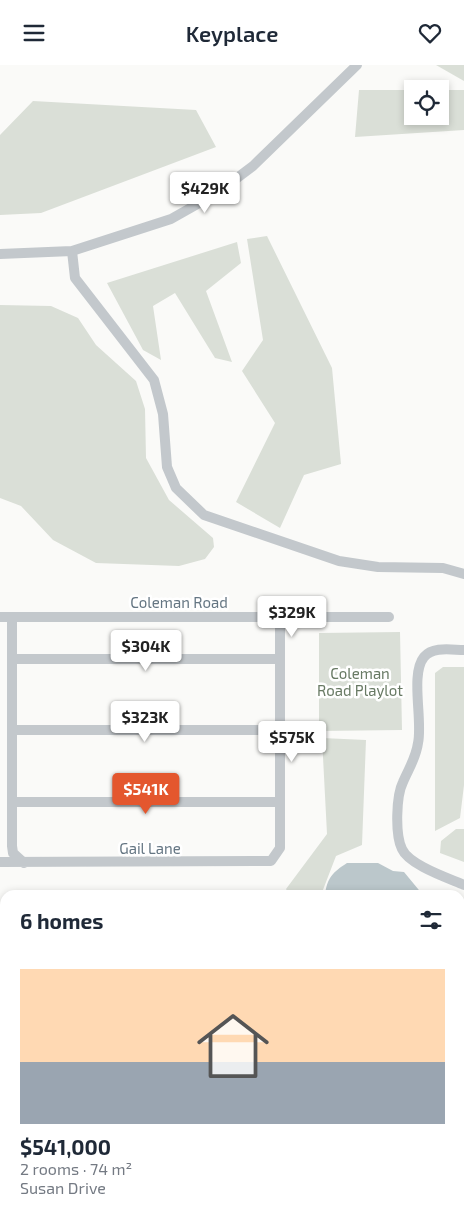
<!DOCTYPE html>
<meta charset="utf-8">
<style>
:root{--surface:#fff;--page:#f6f6f7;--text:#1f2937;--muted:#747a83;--accent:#e4572e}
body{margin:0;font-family:"Exo 2",sans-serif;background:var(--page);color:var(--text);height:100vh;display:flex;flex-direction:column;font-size:19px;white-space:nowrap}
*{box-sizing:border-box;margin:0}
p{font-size:16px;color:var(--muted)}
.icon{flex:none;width:28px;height:28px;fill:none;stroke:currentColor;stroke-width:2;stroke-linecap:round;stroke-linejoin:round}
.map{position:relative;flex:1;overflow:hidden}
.panel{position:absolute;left:0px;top:825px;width:465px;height:335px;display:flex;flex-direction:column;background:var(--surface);border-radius:15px 15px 0 0;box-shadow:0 2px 8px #0003}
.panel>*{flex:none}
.buttons{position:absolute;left:404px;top:15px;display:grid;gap:10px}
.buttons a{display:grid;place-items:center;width:45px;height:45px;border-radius:0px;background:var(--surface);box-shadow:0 2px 8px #0003;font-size:25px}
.price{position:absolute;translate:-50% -42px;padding:0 11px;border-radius:5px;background:#fff;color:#222;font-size:16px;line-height:32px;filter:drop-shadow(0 1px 2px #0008)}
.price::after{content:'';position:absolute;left:50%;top:30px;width:15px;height:11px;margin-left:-8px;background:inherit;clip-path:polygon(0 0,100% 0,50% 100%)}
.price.current{background:var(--accent);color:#fff}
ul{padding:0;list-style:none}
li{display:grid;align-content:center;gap:10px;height:265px;padding:0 20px}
li span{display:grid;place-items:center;height:155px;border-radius:0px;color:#555}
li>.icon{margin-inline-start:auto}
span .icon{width:90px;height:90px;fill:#fffc;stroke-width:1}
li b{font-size:21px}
h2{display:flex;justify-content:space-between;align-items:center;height:60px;padding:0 20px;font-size:21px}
header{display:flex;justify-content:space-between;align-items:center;height:65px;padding:0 20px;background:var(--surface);font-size:22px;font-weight:600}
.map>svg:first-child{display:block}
.built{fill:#e8e9e9}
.green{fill:#dadfd7}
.water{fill:#bbc7cb}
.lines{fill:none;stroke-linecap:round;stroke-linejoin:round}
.minor{stroke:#c3c8cc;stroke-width:10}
.labels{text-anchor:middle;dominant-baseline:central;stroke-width:5;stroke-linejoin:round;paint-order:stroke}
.street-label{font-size:15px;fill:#657683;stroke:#fff}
.park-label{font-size:15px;fill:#687a64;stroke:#fff}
</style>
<header><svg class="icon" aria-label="menu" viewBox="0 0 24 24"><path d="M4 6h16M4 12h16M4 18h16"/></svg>Keyplace<svg class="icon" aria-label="heart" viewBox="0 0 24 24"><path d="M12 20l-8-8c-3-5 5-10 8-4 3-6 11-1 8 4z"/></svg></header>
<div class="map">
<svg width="464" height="1160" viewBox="0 0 464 1160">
<rect width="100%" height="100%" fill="#fafaf8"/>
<path class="built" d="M176,1155H265L263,1160H179Z"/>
<path class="green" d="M436,0H464V16Z
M359,25H412V51H440V25H464V65L355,72Z
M33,36L196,45L216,82L41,148L0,150V70Z
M267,171L332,303L341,399L304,410L280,463L236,437L275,358L242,306L263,275L247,174Z
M237,177L241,198L206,226L232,297L215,293L175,228L153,241L161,295L143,285L107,218Z
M0,240L51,241L78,253L96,280L136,316L145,344L146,393L169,435L213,473L214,482L205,494L179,501L96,498L53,475L21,441L0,433Z
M400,567L402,665L319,666V568Z
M443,602H464V720L460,753L435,766V608Z
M322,673L366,675L362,780L336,791L321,830H290L286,824L327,769Z
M456,764H464V797L440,788L441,776Z
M460,1069H464V1160H273L275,1155H460Z
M46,1155H171L174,1160H47Z"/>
<path class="water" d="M347,798H378L393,806L404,807L423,830H325C327,813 333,807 347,798Z
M460,852L464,854V1026L460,1034Z"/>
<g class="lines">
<path class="minor" d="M72,186L75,213L154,315L163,349L167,402L176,423L204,450L339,496L378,502L443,503L464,509
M0,189L72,186L171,154L217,128L253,101L357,0
M0,552H389
M12,552V781L13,788L24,798
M464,585C452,585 433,581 424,592C410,609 423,656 418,678C416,693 409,703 403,717C396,731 395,770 402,784C409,800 448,813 464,820
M12,594H279
M12,665H279
M12,737H279
M0,797L271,796L280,783V552
M0,849H5
M0,894H5
M0,1082H5"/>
</g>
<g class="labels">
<g class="street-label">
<text x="179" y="537">Coleman Road</text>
<text x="150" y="783">Gail Lane</text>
</g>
<g class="park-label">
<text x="360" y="608">Coleman<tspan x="360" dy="17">Road Playlot</tspan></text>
</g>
</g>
</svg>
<div class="buttons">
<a><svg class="icon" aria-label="locate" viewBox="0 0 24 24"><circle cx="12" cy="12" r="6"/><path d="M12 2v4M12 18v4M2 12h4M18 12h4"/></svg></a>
</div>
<b class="price" style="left:205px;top:149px">$429K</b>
<b class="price" style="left:292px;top:573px">$329K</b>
<b class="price" style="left:146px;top:607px">$304K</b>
<b class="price" style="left:145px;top:678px">$323K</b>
<b class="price" style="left:292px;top:698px">$575K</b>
<b class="price current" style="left:146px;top:750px">$541K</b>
<section class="panel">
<h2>6 homes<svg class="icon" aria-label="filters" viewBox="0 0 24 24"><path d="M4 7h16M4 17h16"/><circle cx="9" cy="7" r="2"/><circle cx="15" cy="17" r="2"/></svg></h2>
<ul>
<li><span style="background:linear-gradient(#ffd9b3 60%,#9aa5b1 0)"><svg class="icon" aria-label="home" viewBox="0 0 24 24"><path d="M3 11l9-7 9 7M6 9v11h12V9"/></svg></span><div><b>$541,000</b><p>2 rooms · 74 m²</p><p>Susan Drive</p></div></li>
</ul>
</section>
</div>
